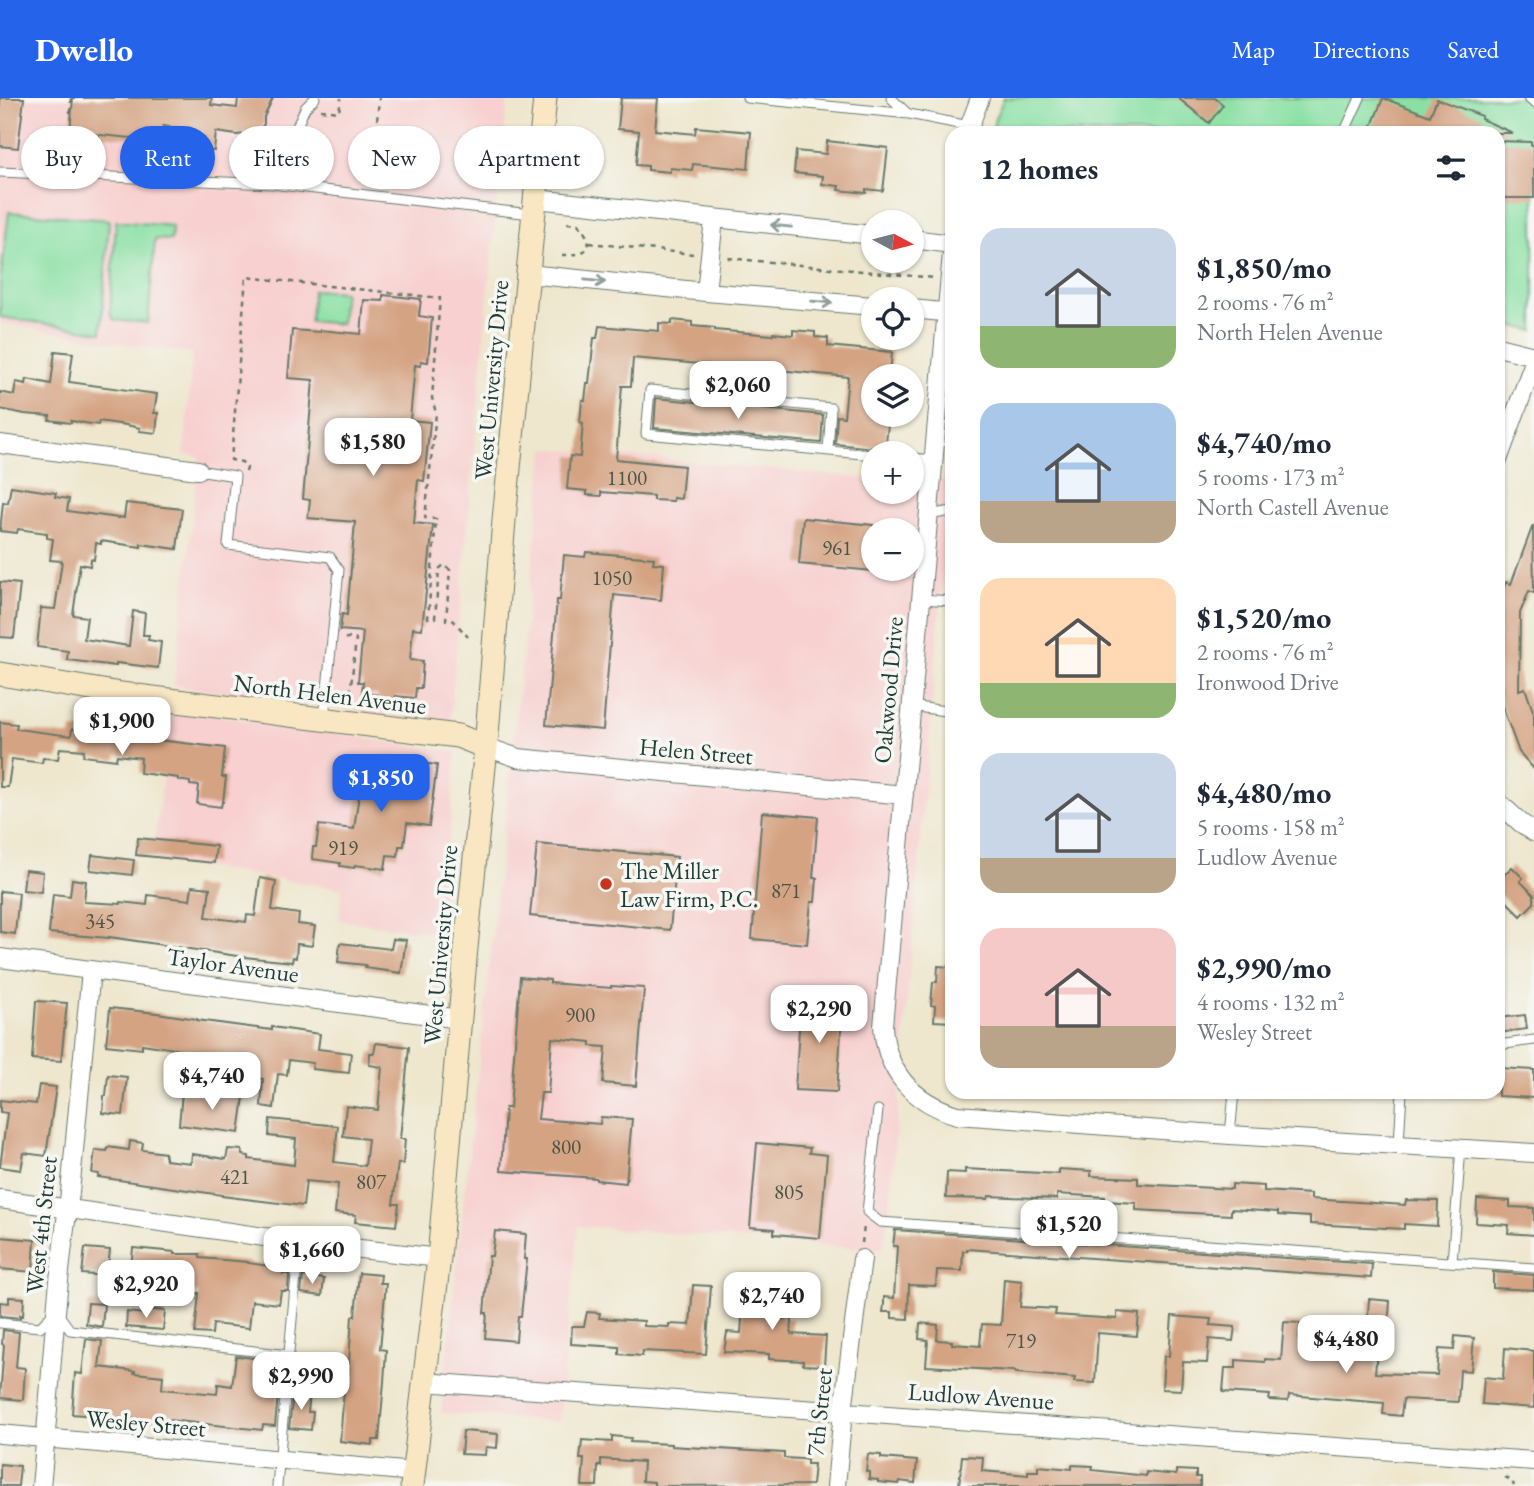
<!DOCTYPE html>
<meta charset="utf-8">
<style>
:root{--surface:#fff;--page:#f6f6f7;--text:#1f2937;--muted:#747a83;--accent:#2563eb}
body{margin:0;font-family:"EB Garamond",serif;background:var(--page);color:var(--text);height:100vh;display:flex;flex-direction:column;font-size:26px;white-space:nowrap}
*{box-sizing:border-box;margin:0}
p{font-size:23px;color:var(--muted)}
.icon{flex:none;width:38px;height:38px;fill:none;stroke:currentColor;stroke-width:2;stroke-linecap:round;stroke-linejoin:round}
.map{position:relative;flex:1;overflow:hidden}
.details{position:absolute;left:945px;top:28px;width:560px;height:973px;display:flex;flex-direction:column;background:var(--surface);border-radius:21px;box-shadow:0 2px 5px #0004}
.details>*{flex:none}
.top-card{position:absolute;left:21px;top:28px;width:665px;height:63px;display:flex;gap:14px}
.needle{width:46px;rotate:97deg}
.fabs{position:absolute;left:861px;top:112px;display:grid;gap:14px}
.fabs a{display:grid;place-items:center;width:63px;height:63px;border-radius:50%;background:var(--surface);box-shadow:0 2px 5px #0004;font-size:35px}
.price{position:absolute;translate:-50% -60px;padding:0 16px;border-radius:14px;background:#fff;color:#222;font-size:23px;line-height:46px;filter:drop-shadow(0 2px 4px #0008)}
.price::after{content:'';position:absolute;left:50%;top:42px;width:21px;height:16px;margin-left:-10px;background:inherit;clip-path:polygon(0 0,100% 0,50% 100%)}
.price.selected{background:var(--accent);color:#fff}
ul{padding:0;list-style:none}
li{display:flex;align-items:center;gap:21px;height:175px;padding:0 35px}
li span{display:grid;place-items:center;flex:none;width:196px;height:140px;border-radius:21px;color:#555}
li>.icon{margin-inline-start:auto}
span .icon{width:84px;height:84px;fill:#fffc;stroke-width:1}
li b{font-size:30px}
h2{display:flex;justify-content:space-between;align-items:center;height:84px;padding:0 35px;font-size:30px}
.chip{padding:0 24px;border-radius:32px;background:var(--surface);box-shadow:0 2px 5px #0004;font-size:24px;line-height:63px}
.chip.selected{background:var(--accent);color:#fff}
header{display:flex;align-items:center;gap:42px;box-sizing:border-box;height:98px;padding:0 35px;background:var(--accent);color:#fff}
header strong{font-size:33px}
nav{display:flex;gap:38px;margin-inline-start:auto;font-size:24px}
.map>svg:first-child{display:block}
.built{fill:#f7d0cf;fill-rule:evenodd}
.green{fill:#8ae0a4;stroke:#548e6c;stroke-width:2}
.building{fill:#d4a382}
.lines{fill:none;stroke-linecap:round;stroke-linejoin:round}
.lane-casing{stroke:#67786a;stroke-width:11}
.street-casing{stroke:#67786a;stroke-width:20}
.secondary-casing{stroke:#67786a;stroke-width:25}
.path{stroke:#67786a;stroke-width:2.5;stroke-dasharray:5 5;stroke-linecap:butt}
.lane{stroke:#fff;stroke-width:9}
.street{stroke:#fff;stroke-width:18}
.secondary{stroke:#f9e7c3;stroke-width:23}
.oneway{stroke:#8f9e9a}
.poi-dot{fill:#c8321e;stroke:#f6f6f2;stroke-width:2.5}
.labels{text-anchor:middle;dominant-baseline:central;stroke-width:7;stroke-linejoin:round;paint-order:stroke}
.number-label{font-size:21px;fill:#4c5648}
.street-label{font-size:24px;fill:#1f3d34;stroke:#f6f6f2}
.poi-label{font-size:24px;fill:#1f3d34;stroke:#f6f6f2;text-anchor:start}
</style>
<header>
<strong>Dwello</strong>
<nav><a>Map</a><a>Directions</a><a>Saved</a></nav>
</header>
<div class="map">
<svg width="1534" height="1388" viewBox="0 0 1534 1388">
<rect width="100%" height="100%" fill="#f6f6f2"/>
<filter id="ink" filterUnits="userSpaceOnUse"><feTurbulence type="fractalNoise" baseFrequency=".0143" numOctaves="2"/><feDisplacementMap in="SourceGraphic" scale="14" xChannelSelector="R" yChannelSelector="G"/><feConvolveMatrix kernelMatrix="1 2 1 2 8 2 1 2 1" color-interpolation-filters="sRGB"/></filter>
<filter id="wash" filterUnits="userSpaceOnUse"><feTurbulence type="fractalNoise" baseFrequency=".00686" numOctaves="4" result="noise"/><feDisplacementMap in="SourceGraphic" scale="28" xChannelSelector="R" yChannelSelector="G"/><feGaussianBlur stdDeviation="1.57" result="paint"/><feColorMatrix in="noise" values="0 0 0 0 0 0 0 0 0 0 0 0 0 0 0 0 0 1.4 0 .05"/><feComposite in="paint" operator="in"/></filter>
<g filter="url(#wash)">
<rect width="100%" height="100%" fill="#eee7ce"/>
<path class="built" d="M0,0H508L492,151L450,626L174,588L199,359L184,356L192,255L147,250L0,225Z
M545,350L873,381V394H912V384L951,380L889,1118L882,1152L578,1128L559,1324L441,1315ZM873,432H912V471H873Z
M172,611L456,654L441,836L339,822L342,791L152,761Z"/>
<path class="green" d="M1004,0H1534V233L1498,224V35H992L995,20Z
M9,114L109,122L101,234L0,219V185Z
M116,123L172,128L171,142L155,141L148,225L114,222L110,214Z
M313,192L344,194L341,226L310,223Z"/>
<g id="blocks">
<path class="building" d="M0,0H24L18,50L0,48Z
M73,0H212L211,7L237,10L238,0H273L264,19V26L258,34L237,37L216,34L214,53L188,50L190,31L163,28L162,43L70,34Z
M621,0H658L655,32L695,36L696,29L751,34L748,71L693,66L692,72L670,70V74L648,72V68L636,67L639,33L618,31Z
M1178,0H1215L1223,7L1209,25Z
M1383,0L1430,18L1437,1L1482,18L1481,21L1513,35H1369Z
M827,43L888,50L883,93L866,91V95L838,92L839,88L822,86L823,78L794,75L796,53L826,56Z
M1498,43L1531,44V47H1534V100H1498Z
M383,197L421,201L419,218L432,220L428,264L421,263L420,268L415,267L410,322L430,324L424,383L418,382L414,425L433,427L422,531L413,530L410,562L423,563L421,590H416L415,600L396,598L395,610L378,608V597L362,595L363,584H358L363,534L340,532L342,516L347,517L355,424L308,420L310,402L303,401L313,282L288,280L292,232L320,234V232L361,236L364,202L383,203Z
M672,222L692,224V228L715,230V232L772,237L773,235L793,237V232L815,234V239L828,240V248L892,254L890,278H873V317H889L885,354L879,353L874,350L835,346L837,318L844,319L848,279L769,271L768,284L710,279L711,267L633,260L631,288H622L616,361L684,368L681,401L673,400V403L653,402V398L601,394V398L587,397V393L567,391L570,358L580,359L583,325L580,324L582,302H585L587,285H589L594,240H597L599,228L659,233V225L672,226Z
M55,253L73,255L69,284L157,296L154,315H158L156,335L139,333L140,330L126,327L99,323L98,327L71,323V325L49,322L50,318L25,316L0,311V294L14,297L16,284L26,286L27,281L51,286Z
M656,300L823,317L821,345L654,330Z
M11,388L56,395L55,399L69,401L67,413L119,420V419L124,420L126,405L182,411L177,451L141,446V449L101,443V446L96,445L94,462L91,461L90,468L80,466L73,517L87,519L84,541L129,548L133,513L145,515L143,537H149L148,542L161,544L158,570L116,565V568L67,562L68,553L37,549L41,510L55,511L62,463L50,462L53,441L47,440V435L18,431L17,435L0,433L3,404L8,405Z
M803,420L873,427V473L799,466Z
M1533,427L1534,495L1529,493L1520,515L1519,592L1525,590L1534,616V671L1519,654L1498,597V506L1506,484L1511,486Z
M586,454L654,460L653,465L664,466L661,502L614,497L603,632L546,627L557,502H560L564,457L585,459Z
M0,484L20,486L14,540L0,539Z
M0,624L17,626L16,631L71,638L72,631L89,632V636L124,640V638L225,650L222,679H226L223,704H222L221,709L197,706L199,688L190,687V684L178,682V680L140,675L141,660L117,657L116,662L83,658L84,652L60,650L58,661L43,660L42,665L12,661L8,689H0Z
M384,660L437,667L429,728L407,725L404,748H399L398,758L387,757L385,771L355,767L354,770L340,768V765L312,761L313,749H316L319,727L354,731L359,696H355L357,677L361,678L363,661L384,664Z
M762,714L818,719L813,780H817L815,804H811L807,846L752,841Z
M138,740L216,748L214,765L136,757Z
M537,746L677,759L670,832L530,818Z
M92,757L134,762L132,777L90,772Z
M1512,769L1523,780L1520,783L1534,797V805L1521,818L1498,795V783Z
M25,772L43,774L41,794L23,792Z
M260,780L276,783L272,812L299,816L298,826L315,828L312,848L297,846L296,860L293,859L292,864L244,859L109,839V840L49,835L53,796L70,798L72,781L86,783L84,804L121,806V804L147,807L148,797L190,802L192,788L210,790L206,819L246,824L247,817L255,818Z
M0,793L19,795L15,836L0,834Z
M393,841L406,842L401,875L365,870L366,867L338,864L340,845L391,851Z
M938,868L952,869V924L934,923L935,908L931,907L933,884H937Z
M520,879L550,882V885L611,890V888L644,890L636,988L603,985L606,949L591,948V944L552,940L548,995H541L538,1021L600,1026L601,1019L632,1021L626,1085L596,1082V1080L501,1073L505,1010H510Z
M801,900L843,903L837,994L795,992Z
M36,903L67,905L61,963L32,961Z
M110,910L157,915L197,921V922L272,932V929L320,936L318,951L351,955L349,975L312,971L313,965L289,962L287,977L278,976L274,1010L261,1008L263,981L228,977L230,959L192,954L190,972L177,971L179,957L174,956L175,951L142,946V951L106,947Z
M1525,917L1527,931L1498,935V920Z
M376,945L409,949L400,1041H405L403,1066L398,1065L393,1106H399L396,1128L355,1124L356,1117L335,1115L338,1086L306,1083L303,1108L222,1098V1097L98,1079L99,1076L92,1075L95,1052L107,1053L108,1049L129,1052L130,1043L143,1045L142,1052L165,1055V1062L191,1065L192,1056L226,1061L228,1051L242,1052V1057L249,1058V1061L294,1067L296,1041L269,1038L270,1021L338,1028L334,1064L365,1068L368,1041L343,1038L346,1008L378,1012L382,969L369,967L370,955H374Z
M1498,970L1534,972V1000L1498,998Z
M108,977L127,979L123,1017L103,1015L104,998H106Z
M39,987L56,989L46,1058L24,1055L21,1072L0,1069L7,1015L0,1014V1002L36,1006Z
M182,995L244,999L239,1035L179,1027Z
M757,1045L810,1050L809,1055L827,1057L820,1140L774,1136V1131L750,1129Z
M965,1071L1059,1076V1071L1091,1073V1078L1138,1080V1086L1232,1091V1086L1264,1088V1093L1311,1096V1101L1405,1107L1406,1102L1438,1103L1437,1128L1404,1126V1131L1310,1126V1119L1278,1117V1114L1231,1111V1117L1136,1112V1105L1105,1103V1099L1057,1096V1101L989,1098L988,1101L946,1100L947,1074L965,1075Z
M1477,1101L1510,1103V1109L1534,1110V1137L1508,1135L1509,1127L1476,1125Z
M895,1132L1372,1166L1371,1180L967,1151V1153H963L962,1173L937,1172L936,1188L909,1187L908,1221L892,1220V1214H883L884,1206V1199L894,1200L897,1148H893Z
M495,1133L526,1136L524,1161H527L521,1218H518L516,1243L485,1240L487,1215H484L489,1158H492Z
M0,1139L35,1142L33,1174L0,1171Z
M85,1150L110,1152L107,1178L82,1176Z
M133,1150L175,1154V1156H200V1160L248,1164V1165L284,1170L283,1176H289L288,1193H281L279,1206L252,1203L249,1230L213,1226L212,1236L195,1235L199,1195L183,1194L184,1188L153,1185V1182L130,1180Z
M1493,1174L1534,1177V1192L1493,1190Z
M359,1175L381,1177L380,1185H386L380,1251L386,1252L384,1284L379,1342H373V1347L340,1343L345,1280H348L352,1218H355Z
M303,1178L324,1181L322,1198L301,1195Z
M1004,1181L1022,1183L1020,1209L1056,1211L1055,1217L1117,1221V1214L1139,1216L1137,1238L1098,1235L1095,1285L1074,1284L1075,1280L1016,1275L1017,1274L1013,1273L926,1268L928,1242L919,1241L920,1225L938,1227L937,1242L952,1243V1246L980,1248L982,1226L1001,1227Z
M693,1187L711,1188L706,1256L643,1253L642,1258L619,1256V1249L571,1246L572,1228H584L587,1214L600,1215L599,1220L644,1223V1228L669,1229V1226L690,1227Z
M734,1190L747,1192L746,1197L783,1199L782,1221H792L791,1236L826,1238L824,1268L803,1267V1263L769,1261V1256L724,1254L727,1234L741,1235L743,1208L732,1206Z
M9,1199L24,1200L23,1218L20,1217V1220L0,1218V1204L9,1205Z
M1369,1201L1390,1203L1388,1231L1367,1229Z
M88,1205L104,1206L102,1229L86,1226Z
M144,1211L165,1213L163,1232L126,1229L127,1214L144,1216Z
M1172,1218L1211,1221L1210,1227L1235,1229L1233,1243L1209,1241L1207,1265L1183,1264L1181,1292L1162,1291L1164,1258H1169Z
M1284,1224L1300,1225L1299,1244L1344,1247V1251L1377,1254L1375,1275L1437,1277L1439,1251L1454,1252L1455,1238L1474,1240L1471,1273L1460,1272L1458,1304L1403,1301L1401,1318L1383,1316L1384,1305L1289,1297L1288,1303L1269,1302L1270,1297L1223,1294L1225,1270H1236V1262L1265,1264V1261L1281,1262Z
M3,1232L19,1234L16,1269L25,1270L23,1302L0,1300L4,1247L2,1246Z
M86,1241L102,1243L99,1269L135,1273L134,1275L163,1278L162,1291L217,1296L218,1286L232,1288L236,1258L270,1262L267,1294L278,1296L275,1328L263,1327L262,1332L159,1321V1323L72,1316L75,1275L82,1276Z
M1505,1250L1534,1253V1310L1482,1306L1484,1279L1503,1281Z
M293,1294L310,1295L308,1314H313L311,1332L289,1330Z
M463,1333L498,1336L497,1350L486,1349L485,1357L461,1356Z
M612,1338L631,1340L630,1344L671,1346V1348L784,1355V1360L802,1361L807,1362V1366H814L812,1387L654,1388V1384L642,1383L643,1364L601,1361V1368H598L597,1388H582L584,1361H580L582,1342L612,1344Z
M868,1356L881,1357V1360L917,1363L915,1385L900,1383L899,1386L878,1384V1382L869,1381V1374L866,1373Z
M962,1358L983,1359L982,1373L1028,1377V1373H1038V1368L1072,1371V1367L1093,1368L1092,1372L1146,1378V1374L1176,1377V1372L1196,1373V1379H1200V1388H959Z
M0,1366L20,1368L18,1388H0Z"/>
</g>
</g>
<g filter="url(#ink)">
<use href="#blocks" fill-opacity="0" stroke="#67786a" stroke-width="2"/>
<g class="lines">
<defs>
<path id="lane" d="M747,0L909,16L969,28
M891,0L907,15
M1528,0L1534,5
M1344,35L1360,0
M0,74L272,86L531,116
M272,86L305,10L315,0
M828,352L831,310L650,292L646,336L873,357
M912,360L933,362
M198,372L235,378L228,447L330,459L339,472L324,620
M928,417L952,413
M921,501L952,503
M911,608L952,614
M1498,947L1534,942
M878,1012L867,1114L880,1124L1534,1170
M1230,1037L1234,994
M1399,1046L1402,994
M1452,1164L1461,1050
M0,1225L40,1229L56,1213L70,1232L289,1257
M277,1388L299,1144"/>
<path id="street" d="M967,35L980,0
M536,101L873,137
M912,141L952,146
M952,155L883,928C886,975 914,1004 957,1017L1230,1037L1534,1055
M528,176L706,194L873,208
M706,194L714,121
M912,211L952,215
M1498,249L1534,258
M0,346L198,372
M1498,362L1534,264
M486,649L518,660L904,697
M1498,704L1521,725L1534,734
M0,860L460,921
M0,1101L299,1144L439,1160
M423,1284L1534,1363
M0,1336L414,1374
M41,1388C51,1291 55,1192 70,1095L91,872
M836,1388L843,1313L862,1161"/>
<path id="secondary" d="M0,576L121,596L458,638L486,649
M412,1388L439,1160L466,850L486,649L504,422L545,0"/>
</defs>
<use href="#lane" class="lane-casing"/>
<use href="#street" class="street-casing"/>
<use href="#secondary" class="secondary-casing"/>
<path class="path" d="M71,0L70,16H72
M321,12L339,14L341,0
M297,62L304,72L315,78
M372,82L379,0
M589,145L693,156
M562,157C588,157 598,149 578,126L566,125
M728,160L934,180
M246,374L247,370L242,364L231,362L246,179L440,200L432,300L436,315L425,420L436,421L428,520H435L439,471L444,467L450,472L446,522H453L468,539
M345,540L356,541L349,607
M862,1145L864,1128
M1505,1379L1512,1383L1514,1388"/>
<use href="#lane" class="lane"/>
<use href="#street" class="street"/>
<use href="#secondary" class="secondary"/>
</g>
<defs><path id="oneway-shaft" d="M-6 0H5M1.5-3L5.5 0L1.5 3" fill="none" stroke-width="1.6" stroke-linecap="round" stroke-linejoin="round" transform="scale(1.75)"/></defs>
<g class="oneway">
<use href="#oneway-shaft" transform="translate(781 128) rotate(-174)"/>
<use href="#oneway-shaft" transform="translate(595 183) rotate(6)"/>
<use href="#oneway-shaft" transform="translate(822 204) rotate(5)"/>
</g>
</g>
<circle class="poi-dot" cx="606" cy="786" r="7"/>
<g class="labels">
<g class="number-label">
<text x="627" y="379">1100</text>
<text x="837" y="449">961</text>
<text x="612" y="479">1050</text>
<text x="343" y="749">919</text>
<text x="786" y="792">871</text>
<text x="100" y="822">345</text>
<text x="580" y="916">900</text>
<text x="566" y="1048">800</text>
<text x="235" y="1078">421</text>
<text x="371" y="1083">807</text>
<text x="789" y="1093">805</text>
<text x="1021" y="1242">719</text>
</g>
<g class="street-label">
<text transform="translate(491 282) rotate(-85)">West University Drive</text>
<text transform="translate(888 592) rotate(-85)">Oakwood Drive</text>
<text transform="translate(330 596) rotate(7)">North Helen Avenue</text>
<text transform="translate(696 653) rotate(5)">Helen Street</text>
<text transform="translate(440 847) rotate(-85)">West University Drive</text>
<text transform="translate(233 867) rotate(8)">Taylor Avenue</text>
<text transform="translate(41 1127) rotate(-84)">West 4th Street</text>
<text transform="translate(981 1298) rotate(4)">Ludlow Avenue</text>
<text transform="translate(819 1314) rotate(-84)">7th Street</text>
<text transform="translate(146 1325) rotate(5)">Wesley Street</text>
</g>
<g class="poi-label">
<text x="620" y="772">The Miller<tspan x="620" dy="28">Law Firm, P.C.</tspan></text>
</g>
</g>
</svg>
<div class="fabs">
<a><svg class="needle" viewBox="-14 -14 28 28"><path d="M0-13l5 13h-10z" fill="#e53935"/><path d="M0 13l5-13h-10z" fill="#747a83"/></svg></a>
<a><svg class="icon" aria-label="locate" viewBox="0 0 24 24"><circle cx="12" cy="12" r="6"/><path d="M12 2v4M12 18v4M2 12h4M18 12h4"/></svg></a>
<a><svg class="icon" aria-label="layers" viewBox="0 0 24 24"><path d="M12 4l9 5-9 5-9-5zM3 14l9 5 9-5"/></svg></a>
<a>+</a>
<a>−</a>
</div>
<b class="price" style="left:738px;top:323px">$2,060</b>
<b class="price" style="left:373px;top:380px">$1,580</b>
<b class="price" style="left:122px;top:659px">$1,900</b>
<b class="price selected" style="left:381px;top:716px">$1,850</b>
<b class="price" style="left:819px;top:947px">$2,290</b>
<b class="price" style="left:212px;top:1014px">$4,740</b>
<b class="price" style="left:1069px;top:1162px">$1,520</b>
<b class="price" style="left:312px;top:1188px">$1,660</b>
<b class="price" style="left:146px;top:1222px">$2,920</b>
<b class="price" style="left:772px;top:1234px">$2,740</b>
<b class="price" style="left:1346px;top:1277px">$4,480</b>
<b class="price" style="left:301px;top:1314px">$2,990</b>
<div class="top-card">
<a class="chip">Buy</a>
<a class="chip selected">Rent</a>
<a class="chip">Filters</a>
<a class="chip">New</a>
<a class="chip">Apartment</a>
</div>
<section class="details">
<h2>12 homes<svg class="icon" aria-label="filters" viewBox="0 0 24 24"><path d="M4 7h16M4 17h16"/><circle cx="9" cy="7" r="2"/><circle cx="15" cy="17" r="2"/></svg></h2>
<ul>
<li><span style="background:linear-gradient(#c9d6e8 70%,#8fb573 0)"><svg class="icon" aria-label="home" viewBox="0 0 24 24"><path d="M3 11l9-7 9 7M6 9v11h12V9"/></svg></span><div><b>$1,850/mo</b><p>2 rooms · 76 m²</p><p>North Helen Avenue</p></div></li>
<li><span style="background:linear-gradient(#a9c7e8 70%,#b9a48a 0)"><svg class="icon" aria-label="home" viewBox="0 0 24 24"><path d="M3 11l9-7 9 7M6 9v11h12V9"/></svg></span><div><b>$4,740/mo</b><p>5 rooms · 173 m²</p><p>North Castell Avenue</p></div></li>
<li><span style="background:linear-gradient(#ffd9b3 75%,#8fb573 0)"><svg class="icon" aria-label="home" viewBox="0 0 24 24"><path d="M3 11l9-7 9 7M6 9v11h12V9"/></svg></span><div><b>$1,520/mo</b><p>2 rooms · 76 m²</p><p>Ironwood Drive</p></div></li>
<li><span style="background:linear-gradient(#c9d6e8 75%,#b9a48a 0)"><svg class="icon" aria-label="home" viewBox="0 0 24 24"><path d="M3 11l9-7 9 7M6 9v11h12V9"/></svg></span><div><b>$4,480/mo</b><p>5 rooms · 158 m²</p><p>Ludlow Avenue</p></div></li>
<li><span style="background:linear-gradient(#f6c9c9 70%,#b9a48a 0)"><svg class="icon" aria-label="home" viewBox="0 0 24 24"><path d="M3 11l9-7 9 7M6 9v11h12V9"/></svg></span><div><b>$2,990/mo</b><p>4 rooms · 132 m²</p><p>Wesley Street</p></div></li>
</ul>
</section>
</div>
